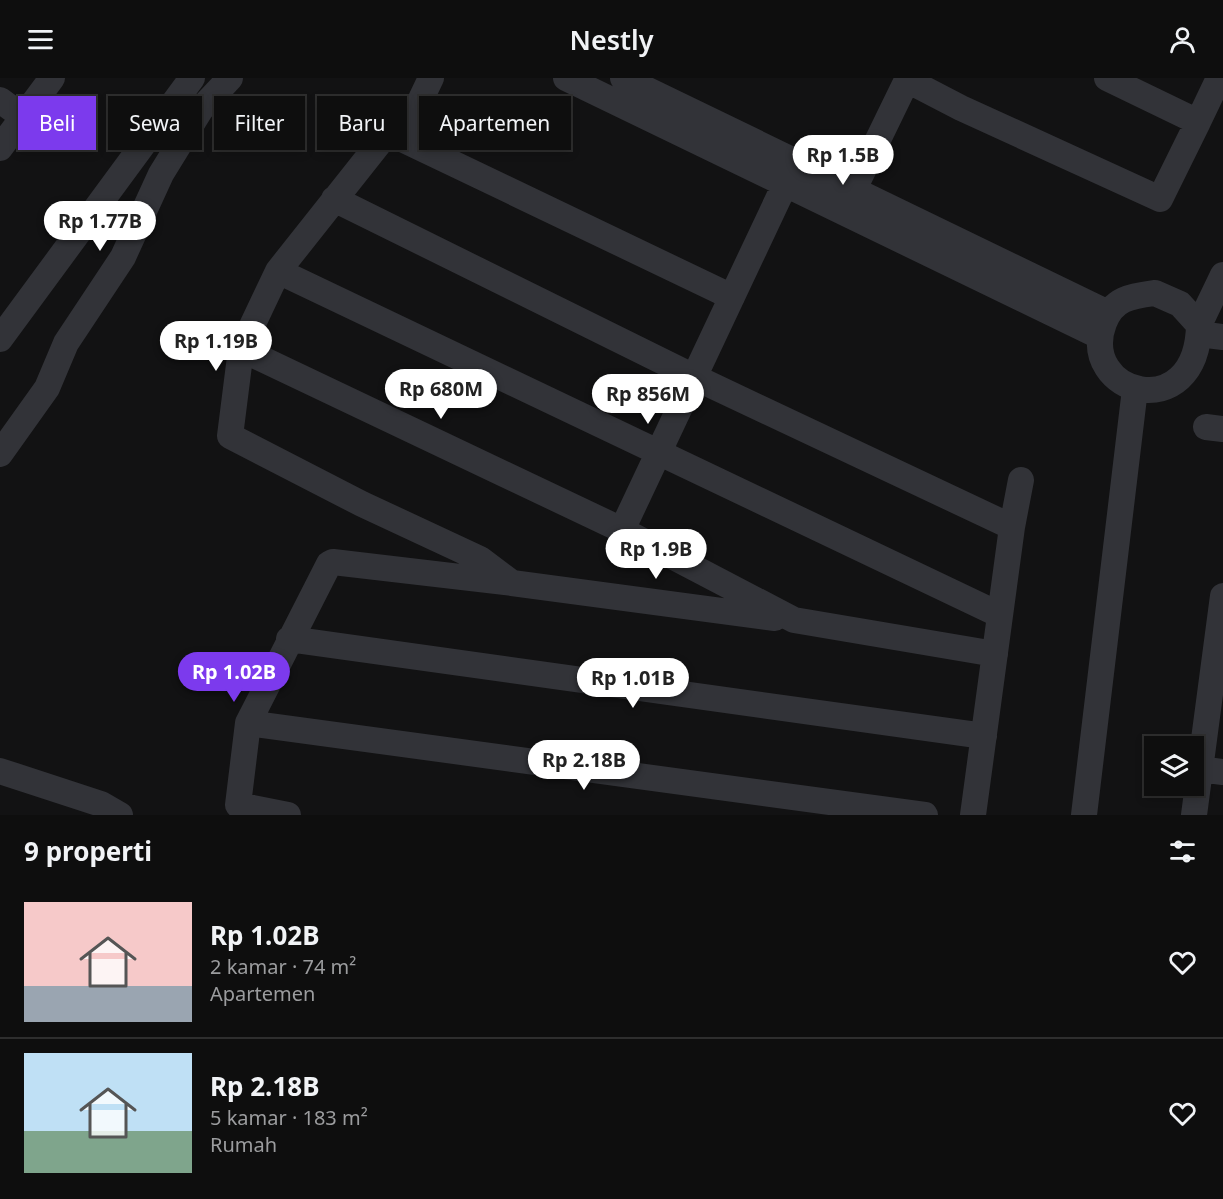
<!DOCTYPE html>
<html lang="id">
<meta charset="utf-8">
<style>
:root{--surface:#0e0e0e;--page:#171717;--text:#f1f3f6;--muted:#9b9c9e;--line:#2e2e2e;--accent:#7c3aed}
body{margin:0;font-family:"Noto Sans",sans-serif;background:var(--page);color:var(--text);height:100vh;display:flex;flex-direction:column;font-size:22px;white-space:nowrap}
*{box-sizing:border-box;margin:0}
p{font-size:20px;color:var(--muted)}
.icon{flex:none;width:33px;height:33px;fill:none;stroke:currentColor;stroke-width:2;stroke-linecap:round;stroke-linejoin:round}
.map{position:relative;height:737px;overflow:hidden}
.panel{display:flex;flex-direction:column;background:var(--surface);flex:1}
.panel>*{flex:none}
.banner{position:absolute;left:18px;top:18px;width:600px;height:54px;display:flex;gap:12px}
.tools{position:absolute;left:1144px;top:658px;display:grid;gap:12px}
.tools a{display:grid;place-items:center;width:60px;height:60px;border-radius:0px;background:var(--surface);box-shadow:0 3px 9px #0003,0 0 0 2px var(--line);font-size:30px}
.price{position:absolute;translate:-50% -51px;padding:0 14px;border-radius:21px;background:#fff;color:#222;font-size:20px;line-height:39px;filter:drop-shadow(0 2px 3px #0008)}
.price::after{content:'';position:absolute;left:50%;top:36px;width:18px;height:14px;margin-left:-9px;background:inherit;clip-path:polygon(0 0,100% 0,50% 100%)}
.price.on{background:var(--accent);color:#fff}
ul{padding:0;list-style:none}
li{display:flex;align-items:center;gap:18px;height:150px;padding:0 24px}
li+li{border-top:2px solid var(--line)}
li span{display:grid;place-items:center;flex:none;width:168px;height:120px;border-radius:0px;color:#555}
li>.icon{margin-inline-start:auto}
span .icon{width:72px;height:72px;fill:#fffc;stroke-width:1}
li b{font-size:26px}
h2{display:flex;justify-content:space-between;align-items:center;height:72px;padding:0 24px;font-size:26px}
.tag{padding:0 21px;border-radius:0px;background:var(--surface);box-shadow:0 3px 9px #0003,0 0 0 2px var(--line);font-size:21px;line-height:54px}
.tag.on{background:var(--accent);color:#fff}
header{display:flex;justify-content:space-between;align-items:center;height:78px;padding:0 24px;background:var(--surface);font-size:27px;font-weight:600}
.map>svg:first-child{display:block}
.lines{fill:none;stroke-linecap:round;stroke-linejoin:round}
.street{stroke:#323338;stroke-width:26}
</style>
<header><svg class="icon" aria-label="menu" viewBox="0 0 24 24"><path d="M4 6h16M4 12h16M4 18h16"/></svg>Nestly<svg class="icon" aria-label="person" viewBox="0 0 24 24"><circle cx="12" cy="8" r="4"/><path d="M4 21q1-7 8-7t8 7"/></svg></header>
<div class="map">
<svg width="1223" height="737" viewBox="0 0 1223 737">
<rect width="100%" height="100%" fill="#121213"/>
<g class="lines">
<path class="street" d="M566,0L1099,258
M623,0L1108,235
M0,22L23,39
M1198,44L1219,0
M402,61L732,219
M0,70L52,0
M796,83L622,452L794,542L995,576
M854,111L907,2L961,30L1160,121L1198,44L1107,0
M334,121L694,299L1012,449
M278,193L1000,537
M1155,215L1180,226L1199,247C1197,350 1077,316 1104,245C1113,220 1132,218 1155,215Z
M1199,247L1223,197
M1199,256L1223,259
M0,261L192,0
M241,271L622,452
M1206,349L1223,351
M0,376L47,310L66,265L123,179L161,96L201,31L230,0
M512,505L775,540
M289,561L984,658
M248,645L925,737
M1200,691L1223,694
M0,693L101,726L120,737
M288,737L238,727L248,645L329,486L333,484L512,505L480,481L362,426L230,358L241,271L278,193L381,63L390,59L402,61L431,0
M973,737L1012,449L1021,402
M1084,737L1135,311
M1194,737L1223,518"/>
</g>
</svg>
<div class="tools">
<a><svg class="icon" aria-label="layers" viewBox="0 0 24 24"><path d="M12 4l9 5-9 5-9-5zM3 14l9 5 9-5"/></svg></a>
</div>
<b class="price" style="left:843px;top:108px">Rp 1.5B</b>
<b class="price" style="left:100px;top:174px">Rp 1.77B</b>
<b class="price" style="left:216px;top:294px">Rp 1.19B</b>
<b class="price" style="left:441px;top:342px">Rp 680M</b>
<b class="price" style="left:648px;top:347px">Rp 856M</b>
<b class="price" style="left:656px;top:502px">Rp 1.9B</b>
<b class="price on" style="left:234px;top:625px">Rp 1.02B</b>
<b class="price" style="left:633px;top:631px">Rp 1.01B</b>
<b class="price" style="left:584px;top:713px">Rp 2.18B</b>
<div class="banner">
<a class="tag on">Beli</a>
<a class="tag">Sewa</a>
<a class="tag">Filter</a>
<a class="tag">Baru</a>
<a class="tag">Apartemen</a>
</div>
</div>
<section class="panel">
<h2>9 properti<svg class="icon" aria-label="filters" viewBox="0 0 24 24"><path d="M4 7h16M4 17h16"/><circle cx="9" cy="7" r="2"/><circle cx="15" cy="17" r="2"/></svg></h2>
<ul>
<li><span style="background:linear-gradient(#f6c9c9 70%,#9aa5b1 0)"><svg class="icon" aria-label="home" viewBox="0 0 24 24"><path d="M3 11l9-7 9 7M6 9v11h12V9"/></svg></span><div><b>Rp 1.02B</b><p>2 kamar · 74 m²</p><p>Apartemen</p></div><svg class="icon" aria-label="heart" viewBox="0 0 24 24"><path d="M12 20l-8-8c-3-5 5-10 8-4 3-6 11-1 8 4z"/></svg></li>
<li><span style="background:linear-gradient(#bfe0f5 65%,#7fa58c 0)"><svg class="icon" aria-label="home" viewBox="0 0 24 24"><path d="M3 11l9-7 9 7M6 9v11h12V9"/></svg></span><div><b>Rp 2.18B</b><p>5 kamar · 183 m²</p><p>Rumah</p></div><svg class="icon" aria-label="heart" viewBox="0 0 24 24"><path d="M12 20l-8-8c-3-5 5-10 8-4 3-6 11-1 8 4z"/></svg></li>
</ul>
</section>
